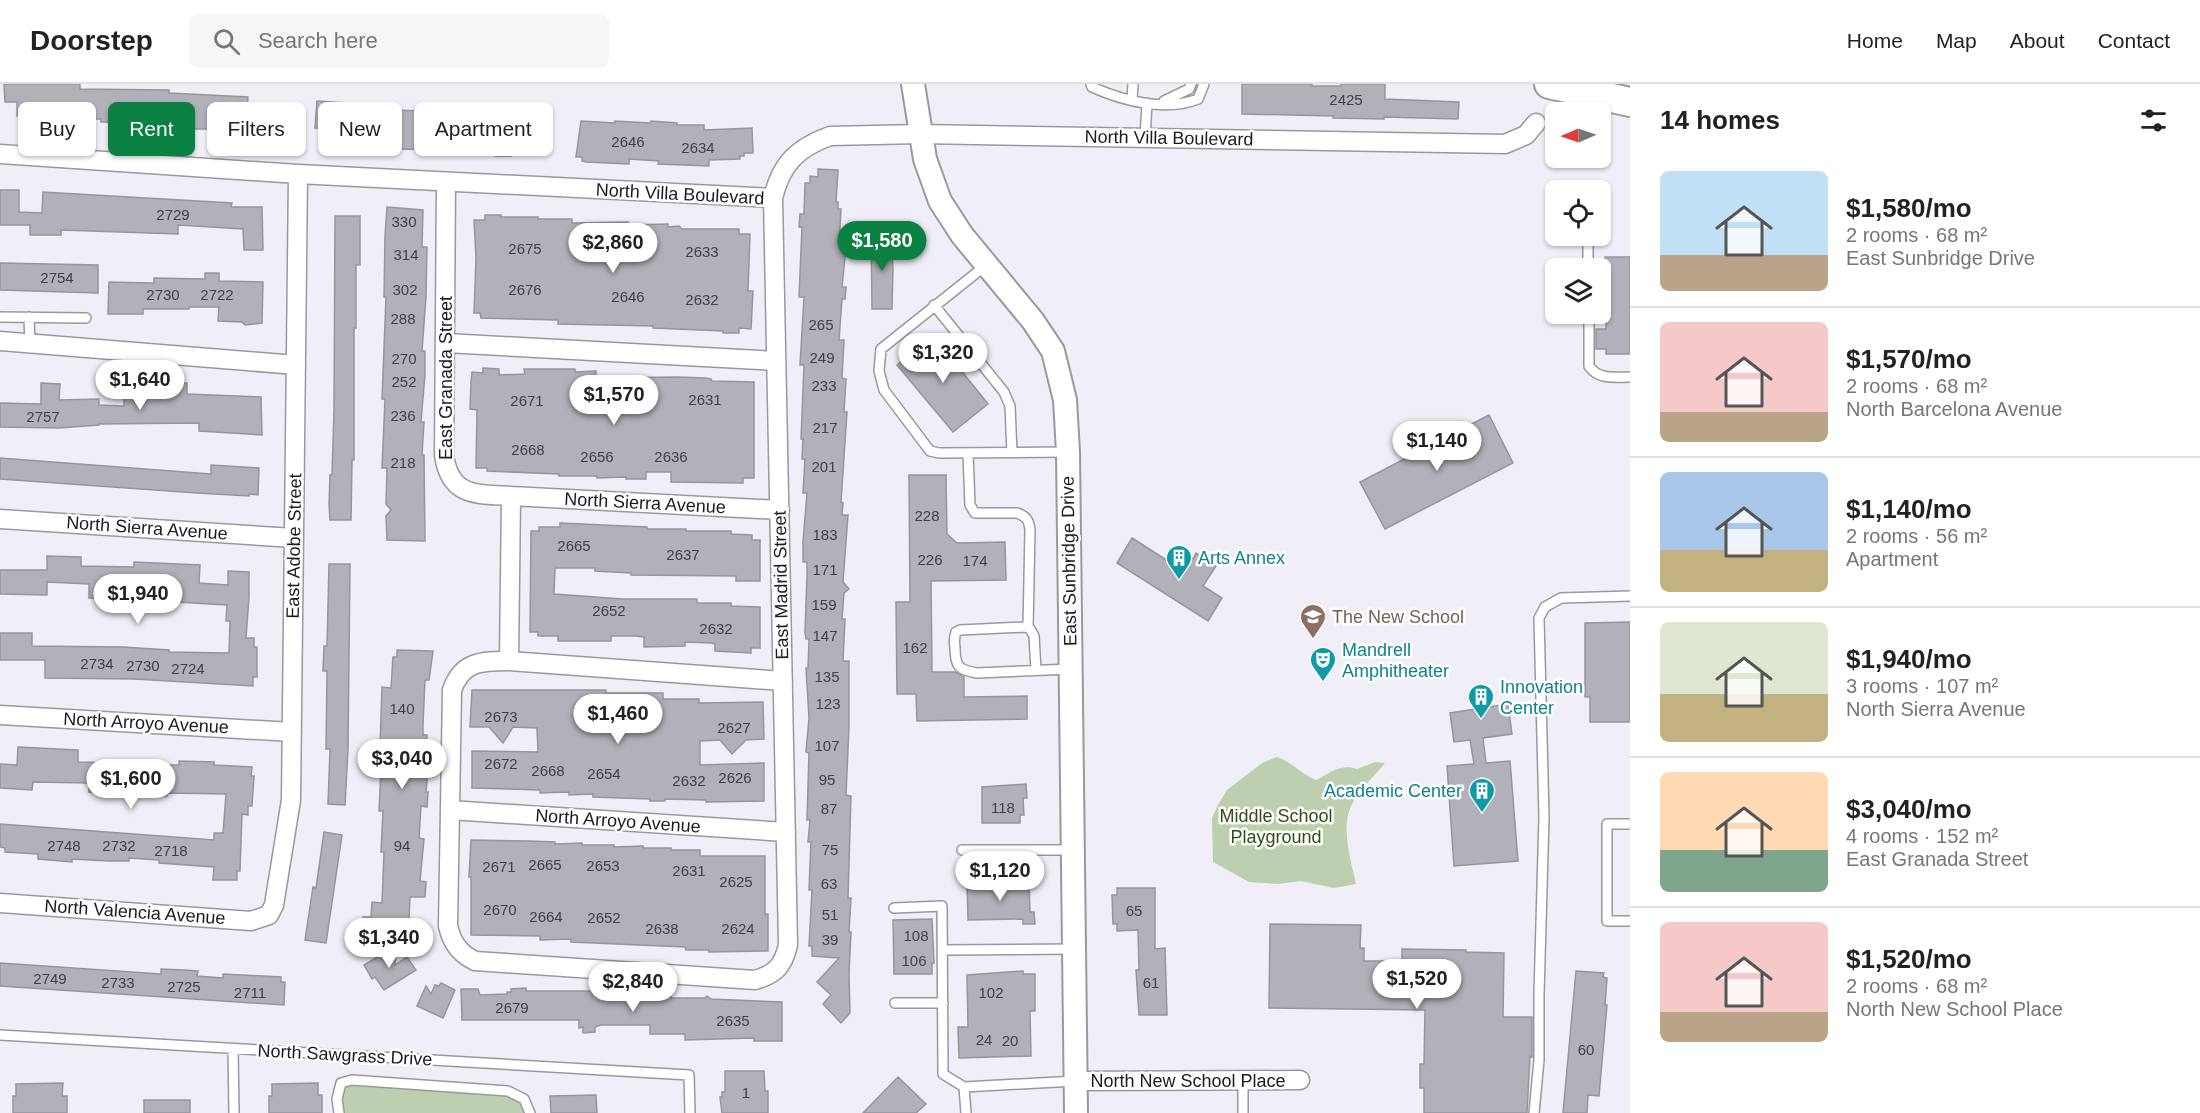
<!DOCTYPE html>
<meta charset="utf-8">
<style>
:root{--surface:#fff;--page:#f6f6f6;--text:#222;--muted:#767676;--line:#e0e0e0;--accent:#0b8043}
body{margin:0;font-family:Helvetica,sans-serif;background:var(--page);color:var(--text);height:100vh;display:flex;flex-direction:column;font-size:22px;white-space:nowrap}
*{box-sizing:border-box;margin:0}
p{font-size:20px;color:var(--muted)}
.icon{flex:none;width:33px;height:33px;fill:none;stroke:currentColor;stroke-width:2;stroke-linecap:round;stroke-linejoin:round}
.map{position:relative;flex:1;overflow:hidden}
.panel{display:flex;flex-direction:column;background:var(--surface);width:570px}
.panel>*{flex:none}
.hud{position:absolute;left:18px;top:18px;width:570px;height:54px;display:flex;gap:12px}
.needle{width:39px;rotate:268deg}
.tools{position:absolute;left:1545px;top:18px;display:grid;gap:12px}
.tools a{display:grid;place-items:center;width:66px;height:66px;border-radius:9px;background:var(--surface);box-shadow:0 2px 4px #0004;font-size:30px}
.price{position:absolute;translate:-50% -51px;padding:0 14px;border-radius:21px;background:#fff;color:#222;font-size:20px;line-height:39px;filter:drop-shadow(0 2px 3px #0008)}
.price::after{content:'';position:absolute;left:50%;top:36px;width:18px;height:14px;margin-left:-9px;background:inherit;clip-path:polygon(0 0,100% 0,50% 100%)}
.price.selected{background:var(--accent);color:#fff}
ul{padding:0;list-style:none}
li{display:flex;align-items:center;gap:18px;height:150px;padding:0 30px}
li+li{border-top:2px solid var(--line)}
li span{display:grid;place-items:center;flex:none;width:168px;height:120px;border-radius:9px;color:#555}
li>.icon{margin-inline-start:auto}
span .icon{width:72px;height:72px;fill:#fffc;stroke-width:1}
li b{font-size:26px}
h2{display:flex;justify-content:space-between;align-items:center;height:72px;padding:0 30px;font-size:26px}
.tag{padding:0 21px;border-radius:9px;background:var(--surface);box-shadow:0 2px 4px #0004;font-size:21px;line-height:54px}
.tag.selected{background:var(--accent);color:#fff}
header{display:flex;align-items:center;gap:36px;box-sizing:border-box;height:84px;padding:0 30px;background:var(--surface);border-bottom:2px solid var(--line)}
header strong{font-size:28px}
nav{display:flex;gap:33px;margin-inline-start:auto;font-size:21px}
.search{width:420px;height:54px;background:var(--page);display:flex;align-items:center;gap:15px;box-sizing:border-box;padding:0 21px;border-radius:9px;color:var(--muted);font-size:22px}
main{display:flex;flex:1;min-height:0}
.map>svg:first-child{display:block}
.green{fill:#bdcfaf}
.building{fill:#b2b1b9;stroke:#96959d;stroke-width:1.5}
.lines{fill:none;stroke-linecap:round;stroke-linejoin:round}
.service-casing{stroke:#9998a0;stroke-width:12}
.minor-casing{stroke:#9998a0;stroke-width:21}
.tertiary-casing{stroke:#9998a0;stroke-width:26}
.primary-casing{stroke:#9998a0;stroke-width:32}
.service{stroke:#fff;stroke-width:9}
.minor{stroke:#fff;stroke-width:18}
.tertiary{stroke:#fff;stroke-width:22}
.primary{stroke:#fff;stroke-width:28}
.labels{text-anchor:middle;dominant-baseline:central;stroke-width:5;stroke-linejoin:round;paint-order:stroke}
.number-label{font-size:15px;fill:#414044}
.street-label{font-size:18px;fill:#1b1a1d;stroke:#fff}
.culture-label{font-size:18px;fill:#0d838f;stroke:#fff;text-anchor:start}
.education-label{font-size:18px;fill:#785e54;stroke:#fff;text-anchor:start}
.park-label{font-size:18px;fill:#314c14;stroke:#fff}
</style>
<header>
<strong>Doorstep</strong>
<div class="search"><svg class="icon" aria-label="search" viewBox="0 0 24 24"><circle cx="10" cy="10" r="6"/><path d="M15 15l6 6"/></svg>Search here</div>
<nav><a>Home</a><a>Map</a><a>About</a><a>Contact</a></nav>
</header>
<main>
<div class="map">
<svg width="1630" height="1029" viewBox="0 0 1630 1029">
<rect width="100%" height="100%" fill="#f0eff8"/>
<path class="green" d="M1277,673C1292,678 1301,690 1316,696C1330,689 1341,679 1357,685L1375,678L1385,679C1374,693 1360,704 1352,720C1340,743 1351,776 1356,800L1334,804L1301,797L1278,800L1249,798L1213,778L1212,734L1218,721L1227,706L1262,679Z
M341,999L508,1007L524,1015L530,1029H339Z"/>
<path class="building" d="M4,0H80V5L169,6V9L248,13L247,27L301,32L299,52L218,47V45H185V41H142V39L101,38V35H56V31L17,32V18H5Z
M1242,0H1312V2H1341V0H1385V15L1459,18L1458,35L1384,33V35L1333,34L1334,32L1242,30Z
M317,17L361,20L360,47L315,44Z
M456,23L523,26L522,68H511V72H495V71L465,70L466,66L384,65V29L393,30V26L456,28Z
M581,37L615,39V37L650,39L651,37L677,39V41H704V46L752,44L753,69H744V72H740V75L709,76V82L658,80L659,77L629,75V80L586,78L582,77V73H576Z
M818,85L838,86L836,118H838V125H841L839,162L846,163L842,203H846L845,215H842L839,256H844L842,294L846,295L844,328H847L841,418L843,419L842,431H848L843,498L849,505L844,509L842,535H845L843,577H849V642L846,711L851,712L848,814H851L849,848H851L849,889L850,929L841,939L823,920L831,911L817,898L839,874L812,872V862H809L812,806H809L811,758H808L810,736H807L809,669L806,668L809,634L806,584H808L809,555H806L805,548L807,492V478H803V458L807,409H803L805,375H802L803,355H801L804,281H800L804,213H799L802,143H799L800,130H804L805,99H810V92L818,93Z
M0,106H19V128L42,129L43,108L232,119L231,123H262L263,166H244L243,145L178,141V150L61,146V151H30V141H0Z
M387,123L423,126L422,163H427L426,213L422,267H425V290L421,338H424L422,371H424L425,457L387,456L386,432L391,426L386,420L387,384H382L385,315H382L386,213H384L385,152Z
M485,131H501V133H538V135H572V139L628,138V141L668,140V143L679,142L682,145H739V150H750L748,207H753L751,245L739,244V249H723V247L653,244V242L558,240V236L481,234L480,229H474L476,174L474,136H485Z
M335,132H360V181H356V244H354V376H352L351,436H330L329,421L330,391H332L334,326Z
M871,151H890L893,184L892,225H872Z
M1605,173H1630V270H1606V265H1596V245H1606Z
M0,179L98,181V209L0,206Z
M205,189H219V197L263,198L262,239L245,241L242,238L218,237L219,223H189V225H143V230H108L109,198L154,199V194L205,195Z
M930,254H935L988,320L953,348L897,281Z
M483,284L499,285V291L525,290L524,285H575V288L596,287V294L678,293L705,294L711,295L712,297L754,298V394H743V399L671,398V388H646V395H626V393L597,394V392H559V390L487,387V384H476L477,326L470,325L471,298L472,288L483,289Z
M41,299L60,300L59,316L99,315V321L124,322V305H169V299H187V310L261,313L262,351L199,347V339L99,340V341L59,344L0,343V319L41,320Z
M1489,331L1513,379L1385,445L1360,398Z
M0,374L211,390V381L259,384L258,411L249,410V412L197,409L0,395Z
M909,391H946L947,450L957,459L1005,458L1006,496L931,497L932,588H955L964,593V613L1027,612V635L917,637L916,610H897L896,518H910Z
M560,439L647,443V445H686V447H731V450L752,451V456H760V497H736V492L631,491V489L595,487V484H555L554,510L623,515H697V519H731V522L760,523V564H751V569L715,567V560L711,559L685,558V562L644,563V553L636,552H611V557H558V552H538V548H530L531,447H539V443H560Z
M1132,454L1168,477L1176,465L1193,475L1196,469L1216,482L1203,502L1222,514L1208,537L1117,479Z
M47,472L81,473V482L134,483V478L200,481L199,499L228,501V487L249,488V513L246,554H254V563H257V593H253V602L134,595L45,594V576H0V549H32V562L123,563L169,566V568L229,569L230,537H226L227,521L177,518L178,504H125V515L89,514V500L47,498V511L0,510V486H47Z
M329,480H350L348,665L345,721L328,720L330,665H326L327,587H323L324,562H327Z
M1630,538V638H1590V613H1585V539Z
M397,566L433,567L429,596H425L423,640V651H427L426,674H429L426,708H428L427,723L421,722L419,754L424,755L420,797L426,798L425,813H410L409,836L401,835V842H397L396,851L362,848L363,833H371L372,818L382,819L384,768H381L383,727H379L382,664H380L382,603L391,604L393,573H397Z
M472,606H606V609H663V615H699V619L763,618L764,655L746,656L732,670L720,656L700,657V681L764,679V717L706,718V716L665,715V717H650V715L593,713V710L569,711V708L540,709V706L472,704V667L538,668L537,644L513,643L503,659L489,643H470Z
M1508,620L1512,650L1483,654L1486,679L1510,677L1518,777L1454,782L1447,682L1474,680L1470,656L1454,658L1450,629Z
M18,663L78,666V678L125,679V681H179V677L214,678V681L252,683L251,692H254L252,722H248V731L242,730L240,787H237V796H213L214,783L159,779V776L129,774V777H108L72,775V778L38,775V770L5,768V764L0,763V740L214,756V749H223L226,710L167,709V712H133V710L89,708V699L33,698L32,706L0,704V680L17,681Z
M1026,700L1027,714H1023L1024,731H1020V739H982V703Z
M324,748L342,751L326,859L305,856L313,803L316,804Z
M471,756L529,757L555,758V760L582,759V761H614V763L643,762V764H671V766H700V772H765V830H768V867L709,868V866H686L685,863L571,858V855L540,856V852L471,851V793H469Z
M1029,798L1030,828H1034L1035,840H1023V835L968,836L967,799Z
M1117,804H1155V865L1165,864L1167,931H1139L1136,886H1139L1138,846L1117,847V840H1113L1112,811H1117Z
M932,835L934,879H932V890H894L893,836Z
M1270,840L1361,841L1360,864H1364V877H1402V865L1466,866V868L1504,869L1503,933H1532V973L1530,972L1527,1029H1424V1004H1420V980H1424L1425,926L1269,924Z
M396,862L395,881L407,873L416,886L384,906L375,893L372,895L364,881Z
M0,879L161,890V885L184,886L198,887L197,892L223,894V890L281,893V898H285L284,921L0,902Z
M1023,887V890H1035V927H1030L1031,972L959,974L958,943H968L967,891Z
M1576,887L1604,889L1603,893L1607,894L1605,921H1607L1599,1012L1588,1011L1587,1029H1563Z
M441,899L455,906L443,934L417,922L426,902L431,910L435,901L439,902Z
M526,904V907H600V911L665,910V912H671V914H705L707,912L711,915L782,918V957H754V954L685,956V950H650V941H601L595,943V948L583,949V943L579,944V936H462L461,905H478L480,911L507,910V908H511V905Z
M725,987H764L765,1007H768V1029H722L720,1013H722V1008H725Z
M898,993L926,1020L916,1029H863Z
M63,999L62,1012H67V1029H13V1012H16V1000Z
M318,999V1011H322V1029H269V1012H272V1000Z
M596,1011L597,1029H551L550,1012Z
M144,1016H190V1029H144Z"/>
<g class="lines">
<defs>
<path id="service" d="M1091,0L1092,3C1123,17 1166,28 1198,15L1204,0
M1132,16L1133,0
M1164,17L1189,5L1191,0
M1145,54L1147,19
M1588,158V184
M985,182L881,265L879,287L884,306L930,367L939,369L1068,368
M934,221L1004,308L1010,322L1012,369
M1589,230V282C1598,296 1615,293 1630,293
M0,233L86,234
M29,233L30,260
M968,369L970,421L975,429H1017C1026,432 1029,436 1030,446L1028,544
M1036,586L1034,552L1030,545L1026,543L960,546L956,548C954,554 954,558 955,563C955,582 958,586 977,589L1071,585
M1630,740H1607V837H1630
M962,766H1073
M894,824L942,822L943,990L964,1003
M942,866L1074,865
M895,919H943
M0,951L689,991L690,1029
M233,965L234,1029
M1243,996V1029
M339,1029L337,1015L341,999L352,996L508,1007L524,1015L530,1029
M966,1029L964,1003L1076,997
M1534,1029L1539,976V910L1544,733L1539,534L1545,523L1561,514L1630,512"/>
<path id="minor" d="M0,70L298,90L773,114C781,80 797,64 830,52L920,50L1505,60L1526,51L1536,39
M446,98L444,371C450,413 476,410 511,412L509,577C482,577 462,577 452,606L448,842C452,859 459,869 475,877L755,896C776,890 783,882 788,861L773,114
M0,257L296,281
M446,259L776,277
M511,412L780,426
M0,435L294,454
M509,577L783,597
M0,631L292,648
M450,726L786,748
M0,819L251,837L269,831L274,821L291,716L298,90
M1076,997L1300,996"/>
<path id="tertiary" d="M913,0L925,75L940,117L962,151L1033,237L1053,267L1065,316L1068,368L1076,1029"/>
<path id="primary" d="M1549,0L1630,18"/>
</defs>
<use href="#service" class="service-casing"/>
<use href="#minor" class="minor-casing"/>
<use href="#tertiary" class="tertiary-casing"/>
<use href="#primary" class="primary-casing"/>
<use href="#service" class="service"/>
<use href="#minor" class="minor"/>
<use href="#tertiary" class="tertiary"/>
<use href="#primary" class="primary"/>
</g>
<defs>
<symbol id="building-pin" viewBox="-11 -11 22 30"><path d="M0 17L-7.5 6A9.5 9.5 0 1 1 7.5 6Z" fill="#0f9aa8" stroke="#fff"/><path d="M-4-6H4V6H1V3H-1V6H-4ZM-2.5-4.3h1.7v1.8h-1.7ZM.8-4.3h1.7v1.8H.8ZM-2.5-1h1.7V.8h-1.7ZM.8-1h1.7V.8H.8Z" fill="#fff"/></symbol>
<symbol id="school-pin" viewBox="-11 -11 22 30"><path d="M0 17L-7.5 6A9.5 9.5 0 1 1 7.5 6Z" fill="#8d6e63" stroke="#fff"/><path d="M0-5L7-2L0 1L-7-2ZM-4 1L0 2.5L4 1V4Q0 6-4 4Z" fill="#fff"/></symbol>
<symbol id="theatre-pin" viewBox="-11 -11 22 30"><path d="M0 17L-7.5 6A9.5 9.5 0 1 1 7.5 6Z" fill="#0f9aa8" stroke="#fff"/><path d="M-5-5.5Q0-4 5-5.5V0Q5 5 0 6Q-5 5-5 0ZM-3.3-2.5H-1v1.5H-3.3ZM1-2.5H3.3v1.5H1ZM-2.8 1Q0 5.5 2.8 1Z" fill="#fff"/></symbol>
</defs>
<g fill-rule="evenodd">
<use href="#building-pin" x="1164" y="459" width="30" height="40"/>
<use href="#school-pin" x="1298" y="518" width="30" height="40"/>
<use href="#theatre-pin" x="1308" y="561" width="30" height="40"/>
<use href="#building-pin" x="1466" y="598" width="30" height="40"/>
<use href="#building-pin" x="1467" y="692" width="30" height="40"/>
</g>
<g class="labels">
<g class="number-label">
<text x="1346" y="15">2425</text>
<text x="628" y="57">2646</text>
<text x="698" y="63">2634</text>
<text x="173" y="130">2729</text>
<text x="404" y="137">330</text>
<text x="525" y="164">2675</text>
<text x="702" y="167">2633</text>
<text x="406" y="170">314</text>
<text x="57" y="193">2754</text>
<text x="405" y="205">302</text>
<text x="525" y="205">2676</text>
<text x="163" y="210">2730</text>
<text x="217" y="210">2722</text>
<text x="628" y="212">2646</text>
<text x="702" y="215">2632</text>
<text x="403" y="234">288</text>
<text x="821" y="240">265</text>
<text x="822" y="273">249</text>
<text x="404" y="274">270</text>
<text x="404" y="297">252</text>
<text x="824" y="301">233</text>
<text x="705" y="315">2631</text>
<text x="527" y="316">2671</text>
<text x="403" y="331">236</text>
<text x="43" y="332">2757</text>
<text x="825" y="343">217</text>
<text x="528" y="365">2668</text>
<text x="597" y="372">2656</text>
<text x="671" y="372">2636</text>
<text x="403" y="378">218</text>
<text x="824" y="382">201</text>
<text x="927" y="431">228</text>
<text x="825" y="450">183</text>
<text x="574" y="461">2665</text>
<text x="683" y="470">2637</text>
<text x="930" y="475">226</text>
<text x="975" y="476">174</text>
<text x="825" y="485">171</text>
<text x="824" y="520">159</text>
<text x="609" y="526">2652</text>
<text x="716" y="544">2632</text>
<text x="825" y="551">147</text>
<text x="915" y="563">162</text>
<text x="97" y="579">2734</text>
<text x="143" y="581">2730</text>
<text x="188" y="584">2724</text>
<text x="827" y="592">135</text>
<text x="828" y="619">123</text>
<text x="402" y="624">140</text>
<text x="501" y="632">2673</text>
<text x="734" y="643">2627</text>
<text x="827" y="661">107</text>
<text x="501" y="679">2672</text>
<text x="548" y="686">2668</text>
<text x="604" y="689">2654</text>
<text x="735" y="693">2626</text>
<text x="827" y="695">95</text>
<text x="689" y="696">2632</text>
<text x="1003" y="723">118</text>
<text x="829" y="724">87</text>
<text x="64" y="761">2748</text>
<text x="119" y="761">2732</text>
<text x="402" y="761">94</text>
<text x="830" y="765">75</text>
<text x="171" y="766">2718</text>
<text x="545" y="780">2665</text>
<text x="603" y="781">2653</text>
<text x="499" y="782">2671</text>
<text x="689" y="786">2631</text>
<text x="736" y="797">2625</text>
<text x="829" y="799">63</text>
<text x="500" y="825">2670</text>
<text x="1134" y="826">65</text>
<text x="830" y="830">51</text>
<text x="546" y="832">2664</text>
<text x="604" y="833">2652</text>
<text x="662" y="844">2638</text>
<text x="738" y="844">2624</text>
<text x="916" y="851">108</text>
<text x="830" y="855">39</text>
<text x="914" y="876">106</text>
<text x="50" y="894">2749</text>
<text x="118" y="898">2733</text>
<text x="1151" y="898">61</text>
<text x="184" y="902">2725</text>
<text x="250" y="908">2711</text>
<text x="991" y="908">102</text>
<text x="512" y="923">2679</text>
<text x="733" y="936">2635</text>
<text x="984" y="955">24</text>
<text x="1010" y="956">20</text>
<text x="1586" y="965">60</text>
<text x="746" y="1008">1</text>
</g>
<g class="street-label">
<text transform="translate(1169 54) rotate(1)">North Villa Boulevard</text>
<text transform="translate(680 110) rotate(3)">North Villa Boulevard</text>
<text transform="translate(446 294) rotate(-90)">East Granada Street</text>
<text transform="translate(645 419) rotate(3)">North Sierra Avenue</text>
<text transform="translate(147 444) rotate(4)">North Sierra Avenue</text>
<text transform="translate(294 462) rotate(-89)">East Adobe Street</text>
<text transform="translate(1069 477) rotate(-91)">East Sunbridge Drive</text>
<text transform="translate(781 501) rotate(-91)">East Madrid Street</text>
<text transform="translate(146 639) rotate(3)">North Arroyo Avenue</text>
<text transform="translate(618 737) rotate(4)">North Arroyo Avenue</text>
<text transform="translate(135 828) rotate(4)">North Valencia Avenue</text>
<text transform="translate(345 971) rotate(3)">North Sawgrass Drive</text>
<text x="1188" y="997">North New School Place</text>
</g>
<g class="culture-label">
<text x="1198" y="474">Arts Annex</text>
<text x="1342" y="566">Mandrell<tspan x="1342" dy="21">Amphitheater</tspan></text>
<text x="1500" y="603">Innovation<tspan x="1500" dy="21">Center</tspan></text>
<text x="1462" y="707" text-anchor="end">Academic Center</text>
</g>
<g class="education-label">
<text x="1332" y="533">The New School</text>
</g>
<g class="park-label">
<text x="1276" y="732">Middle School<tspan x="1276" dy="21">Playground</tspan></text>
</g>
</g>
</svg>
<div class="tools">
<a><svg class="needle" viewBox="-14 -14 28 28"><path d="M0-13l5 13h-10z" fill="#e53935"/><path d="M0 13l5-13h-10z" fill="#767676"/></svg></a>
<a><svg class="icon" aria-label="locate" viewBox="0 0 24 24"><circle cx="12" cy="12" r="6"/><path d="M12 2v4M12 18v4M2 12h4M18 12h4"/></svg></a>
<a><svg class="icon" aria-label="layers" viewBox="0 0 24 24"><path d="M12 4l9 5-9 5-9-5zM3 14l9 5 9-5"/></svg></a>
</div>
<b class="price selected" style="left:882px;top:188px">$1,580</b>
<b class="price" style="left:613px;top:190px">$2,860</b>
<b class="price" style="left:943px;top:300px">$1,320</b>
<b class="price" style="left:140px;top:327px">$1,640</b>
<b class="price" style="left:614px;top:342px">$1,570</b>
<b class="price" style="left:1437px;top:388px">$1,140</b>
<b class="price" style="left:138px;top:541px">$1,940</b>
<b class="price" style="left:618px;top:661px">$1,460</b>
<b class="price" style="left:402px;top:706px">$3,040</b>
<b class="price" style="left:131px;top:726px">$1,600</b>
<b class="price" style="left:1000px;top:818px">$1,120</b>
<b class="price" style="left:389px;top:885px">$1,340</b>
<b class="price" style="left:1417px;top:926px">$1,520</b>
<b class="price" style="left:633px;top:929px">$2,840</b>
<div class="hud">
<a class="tag">Buy</a>
<a class="tag selected">Rent</a>
<a class="tag">Filters</a>
<a class="tag">New</a>
<a class="tag">Apartment</a>
</div>
</div>
<section class="panel">
<h2>14 homes<svg class="icon" aria-label="filters" viewBox="0 0 24 24"><path d="M4 7h16M4 17h16"/><circle cx="9" cy="7" r="2"/><circle cx="15" cy="17" r="2"/></svg></h2>
<ul>
<li><span style="background:linear-gradient(#bfe0f5 70%,#b9a48a 0)"><svg class="icon" aria-label="home" viewBox="0 0 24 24"><path d="M3 11l9-7 9 7M6 9v11h12V9"/></svg></span><div><b>$1,580/mo</b><p>2 rooms · 68 m²</p><p>East Sunbridge Drive</p></div></li>
<li><span style="background:linear-gradient(#f6c9c9 75%,#b9a48a 0)"><svg class="icon" aria-label="home" viewBox="0 0 24 24"><path d="M3 11l9-7 9 7M6 9v11h12V9"/></svg></span><div><b>$1,570/mo</b><p>2 rooms · 68 m²</p><p>North Barcelona Avenue</p></div></li>
<li><span style="background:linear-gradient(#a9c7e8 65%,#c2b280 0)"><svg class="icon" aria-label="home" viewBox="0 0 24 24"><path d="M3 11l9-7 9 7M6 9v11h12V9"/></svg></span><div><b>$1,140/mo</b><p>2 rooms · 56 m²</p><p>Apartment</p></div></li>
<li><span style="background:linear-gradient(#dfe7d0 60%,#c2b280 0)"><svg class="icon" aria-label="home" viewBox="0 0 24 24"><path d="M3 11l9-7 9 7M6 9v11h12V9"/></svg></span><div><b>$1,940/mo</b><p>3 rooms · 107 m²</p><p>North Sierra Avenue</p></div></li>
<li><span style="background:linear-gradient(#ffd9b3 65%,#7fa58c 0)"><svg class="icon" aria-label="home" viewBox="0 0 24 24"><path d="M3 11l9-7 9 7M6 9v11h12V9"/></svg></span><div><b>$3,040/mo</b><p>4 rooms · 152 m²</p><p>East Granada Street</p></div></li>
<li><span style="background:linear-gradient(#f6c9c9 75%,#b9a48a 0)"><svg class="icon" aria-label="home" viewBox="0 0 24 24"><path d="M3 11l9-7 9 7M6 9v11h12V9"/></svg></span><div><b>$1,520/mo</b><p>2 rooms · 68 m²</p><p>North New School Place</p></div></li>
</ul>
</section>
</main>
